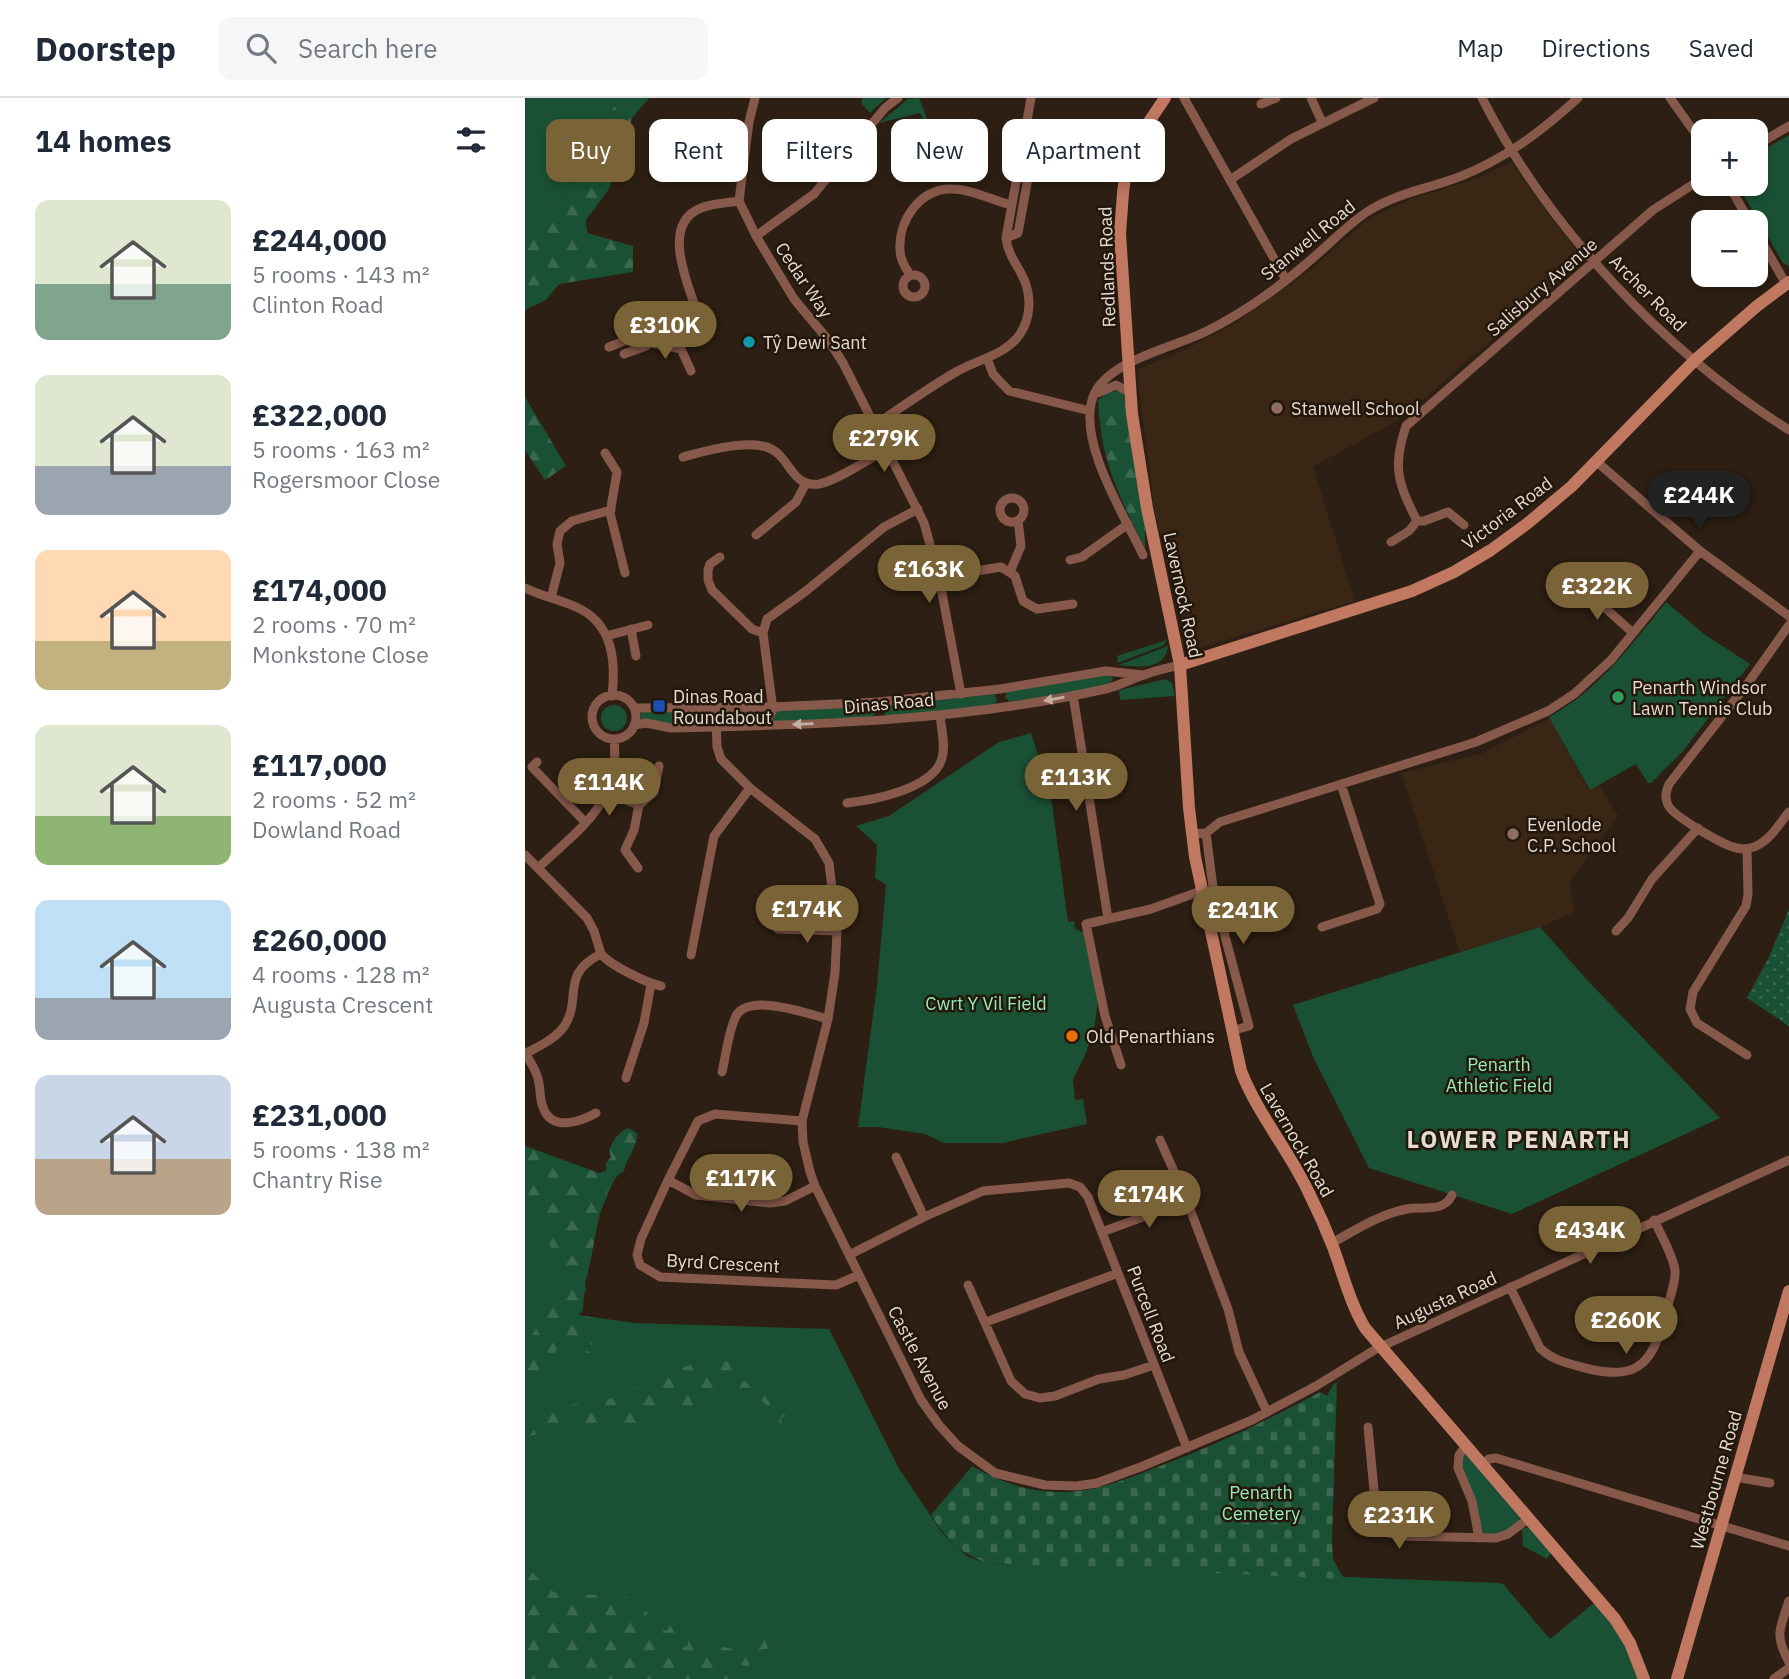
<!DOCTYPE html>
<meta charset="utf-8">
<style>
:root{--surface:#fff;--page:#f6f6f7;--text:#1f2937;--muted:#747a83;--line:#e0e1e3;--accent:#7a6337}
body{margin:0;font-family:"IBM Plex Sans",sans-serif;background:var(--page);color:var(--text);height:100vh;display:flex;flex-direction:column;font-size:26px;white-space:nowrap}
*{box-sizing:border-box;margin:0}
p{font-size:23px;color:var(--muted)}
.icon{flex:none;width:38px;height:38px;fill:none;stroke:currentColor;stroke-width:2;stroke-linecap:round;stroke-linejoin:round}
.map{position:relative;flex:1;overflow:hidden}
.sheet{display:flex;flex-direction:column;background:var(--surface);width:525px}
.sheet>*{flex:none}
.hud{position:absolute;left:21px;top:21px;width:665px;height:63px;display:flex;gap:14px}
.tools{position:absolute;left:1166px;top:21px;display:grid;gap:14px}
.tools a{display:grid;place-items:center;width:77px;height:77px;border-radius:14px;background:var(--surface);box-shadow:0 4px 10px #0003;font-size:35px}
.price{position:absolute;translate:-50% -60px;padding:0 16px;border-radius:24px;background:var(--accent);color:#fff;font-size:23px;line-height:46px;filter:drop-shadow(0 2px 4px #0008)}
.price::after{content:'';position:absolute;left:50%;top:42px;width:21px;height:16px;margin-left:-10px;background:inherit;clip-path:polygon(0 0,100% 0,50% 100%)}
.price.active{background:#222;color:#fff}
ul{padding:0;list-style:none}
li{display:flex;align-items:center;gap:21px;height:175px;padding:0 35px}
li span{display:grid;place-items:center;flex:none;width:196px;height:140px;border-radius:14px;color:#555}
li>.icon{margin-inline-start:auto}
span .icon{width:84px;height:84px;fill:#fffc;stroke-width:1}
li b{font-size:30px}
h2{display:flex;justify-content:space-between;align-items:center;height:84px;padding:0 35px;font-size:30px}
.pill{padding:0 24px;border-radius:14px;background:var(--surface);box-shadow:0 4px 10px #0003;font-size:24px;line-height:63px}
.pill.active{background:var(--accent);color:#fff}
header{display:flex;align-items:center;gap:42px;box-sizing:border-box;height:98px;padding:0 35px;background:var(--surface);border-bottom:2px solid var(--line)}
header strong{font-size:33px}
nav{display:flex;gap:38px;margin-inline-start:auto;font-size:24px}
.search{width:490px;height:63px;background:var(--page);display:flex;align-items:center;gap:18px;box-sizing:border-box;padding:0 24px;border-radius:14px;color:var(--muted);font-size:26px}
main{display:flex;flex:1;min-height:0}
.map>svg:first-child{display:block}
.built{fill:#392615}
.green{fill:#1a5134}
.forest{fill:url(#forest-firs)}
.cemetery{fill:url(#cemetery-stones)}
.garden{fill:url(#garden-dots)}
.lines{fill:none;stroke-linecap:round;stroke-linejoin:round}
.street{stroke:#87594b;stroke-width:9}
.secondary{stroke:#c07860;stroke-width:12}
.oneway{fill:#c3aea3}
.culture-dot{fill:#0f9aa8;stroke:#23160a;stroke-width:2.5}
.education-dot{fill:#8d6e63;stroke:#23160a;stroke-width:2.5}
.leisure-dot{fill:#2e9e5b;stroke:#23160a;stroke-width:2.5}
.transit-dot{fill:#1a4fb4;stroke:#23160a;stroke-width:2.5}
.food-dot{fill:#e8710a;stroke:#23160a;stroke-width:2.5}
.labels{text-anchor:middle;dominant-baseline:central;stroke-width:5;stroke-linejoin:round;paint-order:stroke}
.street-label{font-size:18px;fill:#e4dbd3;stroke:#23160a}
.poi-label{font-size:18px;fill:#e4dbd3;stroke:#23160a;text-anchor:start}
.park-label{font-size:18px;fill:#94edb8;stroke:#23160a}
.district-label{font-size:24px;font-weight:bold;letter-spacing:2px;fill:#e4dbd3;stroke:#23160a}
</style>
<header>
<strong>Doorstep</strong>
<div class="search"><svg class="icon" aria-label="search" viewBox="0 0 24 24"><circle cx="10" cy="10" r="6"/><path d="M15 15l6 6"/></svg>Search here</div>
<nav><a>Map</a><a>Directions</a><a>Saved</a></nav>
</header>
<main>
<section class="sheet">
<h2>14 homes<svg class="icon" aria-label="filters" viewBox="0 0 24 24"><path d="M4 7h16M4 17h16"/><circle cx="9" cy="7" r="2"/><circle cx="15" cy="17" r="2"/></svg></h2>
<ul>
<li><span style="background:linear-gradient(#dfe7d0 60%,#7fa58c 0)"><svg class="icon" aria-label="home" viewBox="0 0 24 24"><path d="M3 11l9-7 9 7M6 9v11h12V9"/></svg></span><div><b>£244,000</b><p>5 rooms · 143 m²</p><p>Clinton Road</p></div></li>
<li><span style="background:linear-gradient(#dfe7d0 65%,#9aa5b1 0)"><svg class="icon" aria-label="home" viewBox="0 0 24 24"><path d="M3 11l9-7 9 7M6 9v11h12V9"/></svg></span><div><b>£322,000</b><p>5 rooms · 163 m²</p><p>Rogersmoor Close</p></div></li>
<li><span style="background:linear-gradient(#ffd9b3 65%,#c2b280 0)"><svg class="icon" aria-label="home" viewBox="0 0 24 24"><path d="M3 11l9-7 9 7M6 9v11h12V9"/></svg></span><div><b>£174,000</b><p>2 rooms · 70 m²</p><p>Monkstone Close</p></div></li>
<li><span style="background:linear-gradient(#dfe7d0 65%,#8fb573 0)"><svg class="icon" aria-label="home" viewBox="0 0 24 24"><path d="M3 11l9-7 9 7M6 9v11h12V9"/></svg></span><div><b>£117,000</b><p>2 rooms · 52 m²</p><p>Dowland Road</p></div></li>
<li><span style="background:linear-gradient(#bfe0f5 70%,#9aa5b1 0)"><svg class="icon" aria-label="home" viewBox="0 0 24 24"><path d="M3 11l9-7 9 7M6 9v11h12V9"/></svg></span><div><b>£260,000</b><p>4 rooms · 128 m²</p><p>Augusta Crescent</p></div></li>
<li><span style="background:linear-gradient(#c9d6e8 60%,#b9a48a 0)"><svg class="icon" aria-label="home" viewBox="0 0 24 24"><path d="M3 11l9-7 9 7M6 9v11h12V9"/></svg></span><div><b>£231,000</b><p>5 rooms · 138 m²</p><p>Chantry Rise</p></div></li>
</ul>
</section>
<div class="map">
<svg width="1264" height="1581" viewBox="0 0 1264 1581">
<defs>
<pattern id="forest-firs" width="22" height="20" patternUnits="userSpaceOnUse" patternTransform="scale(1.75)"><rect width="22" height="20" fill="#1a5134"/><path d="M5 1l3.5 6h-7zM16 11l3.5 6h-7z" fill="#3b6950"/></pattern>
<pattern id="cemetery-stones" width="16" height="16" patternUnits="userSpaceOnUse" patternTransform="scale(1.75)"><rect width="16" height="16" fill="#1a5134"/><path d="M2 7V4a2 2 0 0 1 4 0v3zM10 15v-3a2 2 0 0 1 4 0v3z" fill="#3b6950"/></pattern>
<pattern id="garden-dots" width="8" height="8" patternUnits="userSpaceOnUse" patternTransform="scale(1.75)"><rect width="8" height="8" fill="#1a5134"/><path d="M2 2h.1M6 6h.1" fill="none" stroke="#3b6950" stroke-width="1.8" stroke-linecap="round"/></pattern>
</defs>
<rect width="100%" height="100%" fill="#2d1f13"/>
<path class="built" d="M986,64L1059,163L875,321L788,369L830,503L672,551L663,546L630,415L612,274L616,270L659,252L709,226L785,172L845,120L888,100L953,80Z
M1025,620L1064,692L1073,686L1093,717L1045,783L1049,814L1015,829L935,854L876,675L958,655Z"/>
<path class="green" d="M2,0H94L33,104L0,150V2Z
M338,0H361L345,15L336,5Z
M394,0L408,35L405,37L395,15L354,25L383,1Z
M1264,37V168L1258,165L1212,86H1230V57Z
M1141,504L1179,536L1225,566L1158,653L1126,685H1123L1111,666L1065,692L1024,619C1074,592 1106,547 1141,504Z
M642,542L639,547L593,565L592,558Z
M643,548C640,573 613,569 594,567Z
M585,576L588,581L583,588L485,604L480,599L482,594Z
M641,581L647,585L650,598L595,602L594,592Z
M470,596L472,604L466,608L361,618L358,613L359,608Z
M76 620a13 13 0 1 1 26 0a13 13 0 1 1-26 0Z
M347,608L351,615L346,620L246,624L251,613Z
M191,613H246L235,625L196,626Z
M116,614H179L184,616L190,625L141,626L116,622Z
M506,635L526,698L543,824L549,823L550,831L558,834L573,901L570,926L561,955L548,981L550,1002L558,1001L562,1026L477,1045H419L400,1036L353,1029H333L352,888L361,787L350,780L352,747L331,728L364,718L474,644Z
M1015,829L1064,884L1195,1020L987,1116L844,1070L789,961L768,907Z
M0,1048L89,1082L74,1117L52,1217L110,1225L304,1231L373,1369L417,1435L443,1459L463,1465L974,1485L978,1486L1025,1541L1070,1504L1099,1542L1114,1581H0Z
M942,1356L995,1417L994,1425C983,1431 971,1441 958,1435L936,1370L938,1358Z
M1004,1429L1027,1454L1022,1461L998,1448L997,1431Z"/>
<path class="forest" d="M94,0H124L107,20L84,91L61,122L62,135L108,148V174L34,186L21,202L0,212V150L33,104Z
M593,293L598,295L602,306L620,424V450C593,396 576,363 573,302L584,294Z
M0,299L41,368L20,382L0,352Z
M103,1030L112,1035C113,1049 101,1060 99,1073C72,1086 70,1159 60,1184L61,1192L59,1196L58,1212L53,1217L70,1220L69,1247L56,1245L57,1249L68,1257L67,1263L60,1266L52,1260L46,1242L33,1248L22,1270L6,1284L0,1296V1248L10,1233L15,1219L17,1191L24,1189L28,1193L27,1199L33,1191L35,1165L22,1142L19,1124L13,1119L8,1106L0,1099V1048L74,1075L81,1073V1065L86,1059L84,1052C87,1044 95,1032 103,1030Z
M201,1263L206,1265L211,1280L221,1284L227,1291H233L244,1302H250L255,1307L260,1318L256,1320L257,1328L251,1331L234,1322L239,1314L247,1320H251L249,1315L232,1298L220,1301L212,1294C201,1299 185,1292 173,1290L165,1298L168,1307L161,1309L154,1305L137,1313L133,1318L122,1317L111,1325L90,1326L64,1332L60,1331L57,1333L49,1331L43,1324C37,1338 12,1332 0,1341V1319L14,1327L13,1315L23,1310L30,1313C48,1302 64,1309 82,1302C96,1297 108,1285 123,1288C139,1276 156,1270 175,1264L182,1266L185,1272Z
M0,1469C11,1475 17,1489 29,1494C50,1503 123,1484 123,1522L132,1530L142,1533L146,1525L152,1522L153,1542L160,1549L163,1547V1539L167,1533H176L179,1549L192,1548L208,1551L240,1542L243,1551H237L232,1555V1563L222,1568L216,1567L208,1572L203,1581H80L81,1578L69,1581L48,1574L40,1581H0Z"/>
<path class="cemetery" d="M812,1284L807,1443L808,1461L819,1481L463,1465C435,1456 422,1442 406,1417L447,1368C473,1383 502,1394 533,1394C569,1395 602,1381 635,1368C691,1347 743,1322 795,1294L802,1298L808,1287Z"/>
<path class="garden" d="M1264,811V928L1222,900L1244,859Z"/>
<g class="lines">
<path class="street" d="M230,0L224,24L214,103L231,138L269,201L304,243L318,265L399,425L414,479L436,596
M659,0L761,182
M786,0L797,24
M957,0C1024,131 1140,254 1264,332
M1145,0L1178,46
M736,6L751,0
M1230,48L1264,28
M494,64L505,69L517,70L588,55L604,56
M705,82L766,41L849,0
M1203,86L1225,124
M1230,132L1261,186
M231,138L289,96L360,10L373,0
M481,140L493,135L505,69
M378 188a11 11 0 1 1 22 0a11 11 0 1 1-22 0Z
M385,177C380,169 375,161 375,152C373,123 395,90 427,91C446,91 467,102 486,107
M122,244L156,251L166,273
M84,249L172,214C163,186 135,126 176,110C188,105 202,105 214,103
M99,256L121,248V240
M462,260L468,276L484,293L565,313
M573,295L591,287L606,295
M350,327C377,309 403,290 431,274C451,262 477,258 492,240C501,229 504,218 504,205C503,173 484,166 481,140L506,0
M80,355L92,374L85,415L100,475
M158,359C180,353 222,341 244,350C265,358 266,390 294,386C311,383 346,360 362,351
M1072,364L1175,453L1264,518
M475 412a12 12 0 1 1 24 0a12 12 0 1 1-24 0Z
M939,427L923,414L899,423H892C873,385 867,369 881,328L1128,112L1178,80
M231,437L271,404L281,385
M866,444L884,433L892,423
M618,457C599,417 552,343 568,299C581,263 647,250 680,234C719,215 756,188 789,159C807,144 825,124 845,112C873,95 905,90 934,79C980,61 1017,33 1053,0
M195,459L185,466L183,472V482L187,492L227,531L238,535
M545,462L557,459L603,426
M485,474L496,448L493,422
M414,479L476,469L490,478L498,503L512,511L548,506
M0,490C17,498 35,502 51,509C88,525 91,563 87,598
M1058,490L1108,535
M26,500L35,465L32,446L35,433L47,423L86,412
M1264,527L1223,585L1144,686C1141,693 1139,700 1143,707C1148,718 1195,745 1208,749C1215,752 1222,751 1229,749C1245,743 1254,726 1264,714
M106,531L111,558
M81,538L123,527
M67 619a22 22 0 1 1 44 0a22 22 0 1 1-44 0Z
M549,603L583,821
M109,610L247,609L353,604L475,591L581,573L618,577
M182,610L191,621L192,649L196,661L225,690L290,741L304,765L312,833L310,875L303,921L277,1023L278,1044L285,1074L290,1088L396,1302L414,1327L433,1348L470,1375L520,1387L551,1388L572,1385L618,1368L727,1322L791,1288L851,1251L1264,1062
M109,627L121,625L146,630C291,627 437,623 580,591C594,588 606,581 619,577C631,572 643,570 655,567
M239,627L248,612L238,535L242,521L281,493L359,429L393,411
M12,664L7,669L60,724
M82,695L114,707L129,694L134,668
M322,705C348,702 409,691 417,660C421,647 416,630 415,617
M681,735L689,797L724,928L706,933
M667,736L681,735L695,724L951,644L1023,613L1049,596L1086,562L1175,453
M0,757L62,820L69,833L76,856
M13,770C55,730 96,705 89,641
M113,770L100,752L109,732L114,707
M797,829L852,811L855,806L816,686
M253,831L312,833
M1091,833L1103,820L1127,781L1173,730
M166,857L189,738L225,690
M0,956C14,948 31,941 40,927C57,899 35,876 76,856C86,868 122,885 136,888
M1,956C5,964 11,972 13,981C16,990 14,1000 18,1009C26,1034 55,1024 71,1015
M1222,957L1172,925L1165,911L1168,894L1221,808L1223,797L1222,751
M596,967L580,918L561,826L626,811L676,793
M197,974C201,957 203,936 210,920C221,893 283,916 303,921
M101,980L119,925L126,886
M277,1023L190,1016L173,1023L143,1082L116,1141L112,1157L115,1167L135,1179L311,1187L334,1177
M635,1042L660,1098L703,1211L714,1254L742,1314
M371,1059L399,1119
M143,1082L171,1097L245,1105L260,1103L290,1088
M577,1134L661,1103
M807,1145C830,1132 855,1116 882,1111C898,1108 919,1115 927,1097
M324,1157L399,1119L458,1093L544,1085L555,1089L563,1099L662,1350
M443,1187L486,1283L500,1296L515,1300L530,1298L574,1281L599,1277L629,1267
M985,1189L1015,1250C1028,1263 1046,1266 1064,1271C1117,1283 1128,1262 1141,1214C1144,1201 1151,1186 1150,1172C1147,1155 1136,1137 1129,1122
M461,1224L593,1175
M843,1329L852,1424L860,1434L874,1438L971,1440L983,1436L1003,1421
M941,1348L934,1357L933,1370L947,1403L954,1440
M957,1366L964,1361L971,1360L1264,1448
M1210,1379L1245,1385
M1264,1503C1255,1531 1249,1536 1264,1564
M1249,1581L1264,1570"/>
<path class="secondary" d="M640,0L607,49L602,63L598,95L595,136L607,316L622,410L655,567L664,710L670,759L716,973C733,1017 764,1052 784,1095C793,1113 801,1131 808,1149C818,1176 825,1205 840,1230L1090,1521L1105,1545L1119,1581
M655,567L887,493L929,474L966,452L1003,425L1047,388L1170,262L1232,208L1264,184
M1152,1581L1264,1193"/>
</g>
<defs><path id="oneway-solid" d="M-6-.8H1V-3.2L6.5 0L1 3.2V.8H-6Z" transform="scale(1.75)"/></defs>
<g class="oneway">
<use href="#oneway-solid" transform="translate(529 601) rotate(170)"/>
<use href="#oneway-solid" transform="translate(278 626) rotate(178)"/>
</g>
<circle class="culture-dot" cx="224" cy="244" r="7"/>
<g class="education-dot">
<circle cx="752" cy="310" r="7"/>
<circle cx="988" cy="736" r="7"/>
</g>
<circle class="leisure-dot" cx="1093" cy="599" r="7"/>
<rect class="transit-dot" x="127" y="601" width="14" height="14" rx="3.5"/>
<circle class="food-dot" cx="547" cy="938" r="7"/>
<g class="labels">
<g class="street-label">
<text transform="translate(783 142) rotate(-39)">Stanwell Road</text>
<text transform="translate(582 169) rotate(-92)">Redlands Road</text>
<text transform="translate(279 182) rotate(56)">Cedar Way</text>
<text transform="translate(1017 189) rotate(-41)">Salisbury Avenue</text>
<text transform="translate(1123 195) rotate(45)">Archer Road</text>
<text transform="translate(982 415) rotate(-37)">Victoria Road</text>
<text transform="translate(658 497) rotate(78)">Lavernock Road</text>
<text transform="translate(364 605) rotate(-5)">Dinas Road</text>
<text transform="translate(772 1042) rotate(60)">Lavernock Road</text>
<text transform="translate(198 1165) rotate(3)">Byrd Crescent</text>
<text transform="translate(920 1202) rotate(-25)">Augusta Road</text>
<text transform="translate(626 1216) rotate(69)">Purcell Road</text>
<text transform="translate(395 1260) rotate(62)">Castle Avenue</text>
<text transform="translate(1191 1382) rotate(-74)">Westbourne Road</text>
</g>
<g class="poi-label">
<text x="238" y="244">Tŷ Dewi Sant</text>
<text x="766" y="310">Stanwell School</text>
<text x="1107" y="589">Penarth Windsor<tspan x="1107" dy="21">Lawn Tennis Club</tspan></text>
<text x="148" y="598">Dinas Road<tspan x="148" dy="21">Roundabout</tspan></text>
<text x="1002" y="726">Evenlode<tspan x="1002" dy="21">C.P. School</tspan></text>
<text x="561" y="938">Old Penarthians</text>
</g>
<g class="park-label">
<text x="461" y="905">Cwrt Y Vil Field</text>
<text x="974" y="966">Penarth<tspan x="974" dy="21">Athletic Field</tspan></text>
<text x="736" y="1394">Penarth<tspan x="736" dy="21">Cemetery</tspan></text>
</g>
<g class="district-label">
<text x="994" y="1041">LOWER PENARTH</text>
</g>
</g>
</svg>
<div class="tools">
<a>+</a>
<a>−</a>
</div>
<b class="price" style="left:140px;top:263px">£310K</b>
<b class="price" style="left:359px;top:376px">£279K</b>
<b class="price active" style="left:1174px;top:433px">£244K</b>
<b class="price" style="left:404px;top:507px">£163K</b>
<b class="price" style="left:1072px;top:524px">£322K</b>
<b class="price" style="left:551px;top:715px">£113K</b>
<b class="price" style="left:84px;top:720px">£114K</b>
<b class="price" style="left:282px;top:847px">£174K</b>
<b class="price" style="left:718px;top:848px">£241K</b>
<b class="price" style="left:216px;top:1116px">£117K</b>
<b class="price" style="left:624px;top:1132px">£174K</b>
<b class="price" style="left:1065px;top:1168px">£434K</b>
<b class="price" style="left:1101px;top:1258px">£260K</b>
<b class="price" style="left:874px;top:1453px">£231K</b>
<div class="hud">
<a class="pill active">Buy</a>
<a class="pill">Rent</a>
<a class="pill">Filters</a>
<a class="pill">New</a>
<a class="pill">Apartment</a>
</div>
</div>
</main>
